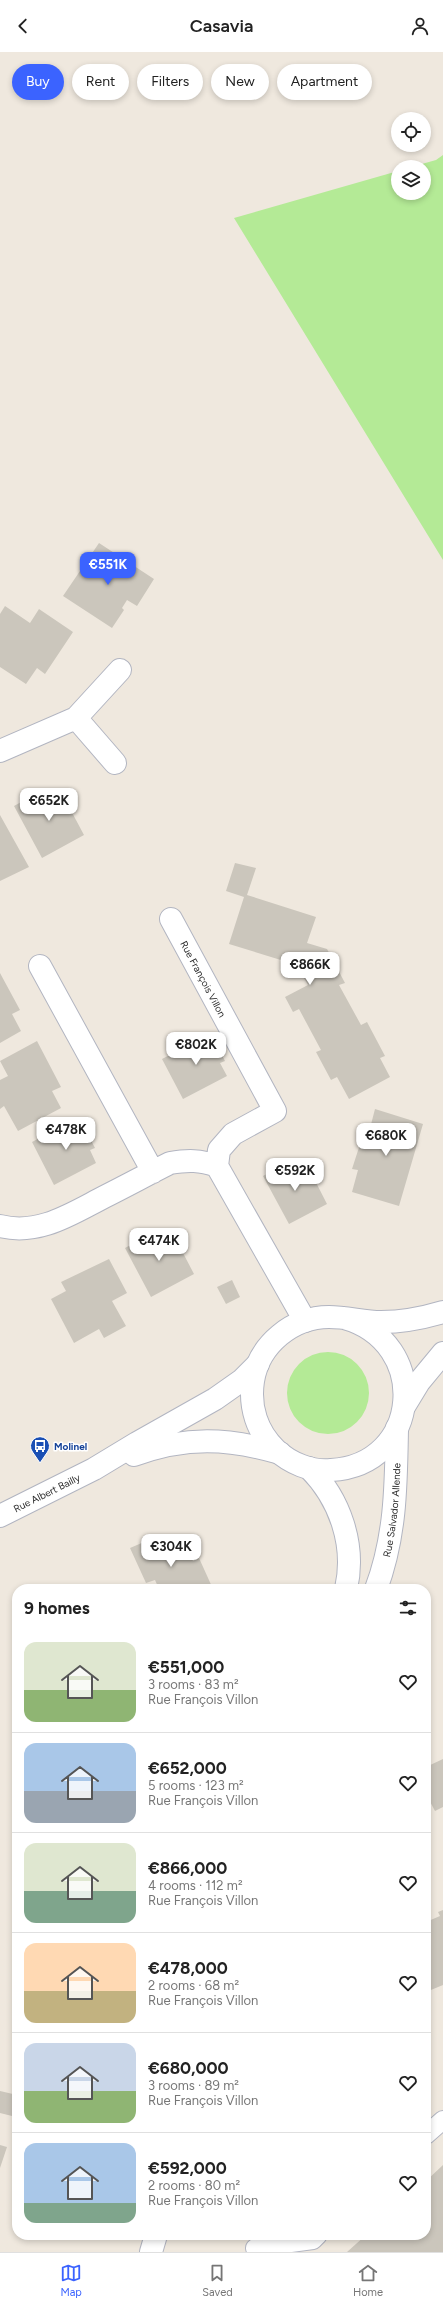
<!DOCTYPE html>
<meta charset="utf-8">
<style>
:root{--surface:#fff;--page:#f2f2f2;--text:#222;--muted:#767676;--line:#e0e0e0;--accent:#3b63ff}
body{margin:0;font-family:Figtree,sans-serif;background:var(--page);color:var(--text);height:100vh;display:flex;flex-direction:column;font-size:15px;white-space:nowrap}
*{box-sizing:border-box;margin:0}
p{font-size:13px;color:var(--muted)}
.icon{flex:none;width:22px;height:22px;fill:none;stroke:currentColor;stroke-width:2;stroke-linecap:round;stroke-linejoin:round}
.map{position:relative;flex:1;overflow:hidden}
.panel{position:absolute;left:12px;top:1532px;width:419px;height:656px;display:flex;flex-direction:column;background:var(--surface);border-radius:16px;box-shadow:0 2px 6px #0003}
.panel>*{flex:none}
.banner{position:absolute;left:12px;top:12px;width:419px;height:36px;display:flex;gap:8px}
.buttons{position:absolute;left:391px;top:60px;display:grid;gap:8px}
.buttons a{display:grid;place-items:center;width:40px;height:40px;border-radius:50%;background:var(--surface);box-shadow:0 2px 6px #0003;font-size:20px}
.price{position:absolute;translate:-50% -34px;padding:0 9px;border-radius:8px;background:#fff;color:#222;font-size:13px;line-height:26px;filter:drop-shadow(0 1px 2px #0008)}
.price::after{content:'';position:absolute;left:50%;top:24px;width:12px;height:9px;margin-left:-6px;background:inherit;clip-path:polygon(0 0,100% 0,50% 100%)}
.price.selected{background:var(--accent);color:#fff}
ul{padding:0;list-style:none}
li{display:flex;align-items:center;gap:12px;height:100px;padding:0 12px}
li+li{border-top:1px solid var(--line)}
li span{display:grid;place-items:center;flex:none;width:112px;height:80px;border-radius:12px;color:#555}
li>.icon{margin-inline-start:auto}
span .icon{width:48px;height:48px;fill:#fffc;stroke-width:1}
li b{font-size:17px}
h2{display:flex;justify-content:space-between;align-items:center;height:48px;padding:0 12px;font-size:17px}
.tag{padding:0 14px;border-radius:18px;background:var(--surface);box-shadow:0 2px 6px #0003;font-size:14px;line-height:36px}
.tag.selected{background:var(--accent);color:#fff}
header{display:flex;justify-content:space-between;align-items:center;height:52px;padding:0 12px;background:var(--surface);font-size:18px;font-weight:600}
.menu{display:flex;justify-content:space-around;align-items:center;height:56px;border-top:1px solid var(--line);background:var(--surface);font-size:11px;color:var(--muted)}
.menu a{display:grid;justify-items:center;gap:2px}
.menu .selected{color:var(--accent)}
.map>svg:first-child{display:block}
.green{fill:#b4ea96}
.building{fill:#cbc6bc}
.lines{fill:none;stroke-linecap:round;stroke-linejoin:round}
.lane-casing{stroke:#b2b5c1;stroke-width:20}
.street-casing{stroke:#b2b5c1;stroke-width:24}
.secondary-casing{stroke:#b2b5c1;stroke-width:24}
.lane{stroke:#fff;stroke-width:18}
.street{stroke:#fff;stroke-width:22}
.secondary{stroke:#fff;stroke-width:22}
.labels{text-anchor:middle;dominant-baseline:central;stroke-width:3;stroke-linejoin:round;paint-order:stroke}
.street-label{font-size:10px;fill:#2d2d2d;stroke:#fff}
.transit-label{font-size:10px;font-weight:bold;fill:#164399;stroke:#fff;text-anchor:start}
</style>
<header><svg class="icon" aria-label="back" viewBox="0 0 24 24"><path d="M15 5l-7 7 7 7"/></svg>Casavia<svg class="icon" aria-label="person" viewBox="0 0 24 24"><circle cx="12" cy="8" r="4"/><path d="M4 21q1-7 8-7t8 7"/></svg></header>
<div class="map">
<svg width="443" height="2200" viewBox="0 0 443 2200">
<rect width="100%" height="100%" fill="#efe8de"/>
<path class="green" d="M443,103V508L234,166L398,119V141H424V115H411L436,108Z
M287 1341a41 41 0 1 1 82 0a41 41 0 1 1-82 0Z"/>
<path class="building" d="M99,491L154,527L137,554L127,548L122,556L124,558L112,576L63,544Z
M5,554L30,571L39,557L73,580L45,622L37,616L26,632L0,615V562Z
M60,738L84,783L42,806L14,754L41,739L44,745Z
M0,763L29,815L0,829Z
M235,811L256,816L247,843L316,865L307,891L327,897L345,931L339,933L361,973L367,970L385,1004L380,1006L390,1025L349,1047L337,1025L331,1028L316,1000L321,998L299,957L293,960L285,945L308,933L297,913L229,892L244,845L226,839Z
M0,921L20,958L12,962L21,979L0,991Z
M211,982L225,1009L220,1011L227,1024L183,1047L162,1007Z
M37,989L61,1035L52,1039L61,1056L18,1079L4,1054L0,1057V1028L8,1024L0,1009Z
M375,1057L423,1072L399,1154L352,1140L358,1118L352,1117L363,1083L368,1084Z
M79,1065L95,1096L90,1098L96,1111L54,1133L32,1090Z
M305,1109L327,1152L289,1172L263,1124L280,1115L282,1121Z
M171,1178L194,1222L151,1245L125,1196L151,1182L153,1187Z
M109,1207L127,1241L112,1249L126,1274L104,1286L99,1277L74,1291L51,1247L66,1239L61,1230Z
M232,1228L240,1245L226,1252L217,1235Z
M151,1487L160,1508L171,1504L169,1499L186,1492L193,1509L199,1506L213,1537H159L155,1528L146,1531L130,1496Z
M443,1707V1755L435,1759L426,1742V1715Z
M443,1858V1933L426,1940V1870L440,1864L438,1860Z
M0,2039L17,2043L16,2065L0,2061Z
M0,2093L7,2095L0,2116Z
M443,2113V2200H347L366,2183H426V2129Z"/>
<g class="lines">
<defs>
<path id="lane" d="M426,2083L443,2068
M255,2196L313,2188L318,2183"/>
<path id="street" d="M76,666L115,711
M0,699L76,666L120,618
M40,914L153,1120
M217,1114L305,1269
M0,1174C38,1184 71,1162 104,1145C126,1134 148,1122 170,1111C188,1108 200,1108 217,1114L219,1098L233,1082L275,1059L171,867"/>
<g id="secondary">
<path d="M344,1266C431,1290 422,1413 331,1418C311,1420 290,1411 276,1398C257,1380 249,1355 253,1329C259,1292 293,1265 329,1265C347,1265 364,1270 381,1270C402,1270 423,1266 443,1260"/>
<path d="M405,1353L419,1330L443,1301"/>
<path d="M134,1403C186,1384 228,1386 280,1401"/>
<path d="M309,1416C340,1447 356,1493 346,1537"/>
<path id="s1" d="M0,1464L94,1417L137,1391L215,1347L242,1328L258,1312"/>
<path id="s2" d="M376,1537C396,1484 396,1432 397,1376"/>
<path d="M151,2200L156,2183"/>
</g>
</defs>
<use href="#lane" class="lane-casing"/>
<use href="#street" class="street-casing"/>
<use href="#secondary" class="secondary-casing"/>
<use href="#lane" class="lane"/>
<use href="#street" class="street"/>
<use href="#secondary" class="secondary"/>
</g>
<defs>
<symbol id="bus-pin" viewBox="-11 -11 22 30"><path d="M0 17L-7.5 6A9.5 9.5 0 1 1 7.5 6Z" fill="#1a4fb4" stroke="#fff"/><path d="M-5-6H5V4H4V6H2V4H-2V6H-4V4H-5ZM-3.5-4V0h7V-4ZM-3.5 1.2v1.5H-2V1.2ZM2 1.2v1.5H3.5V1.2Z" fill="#fff"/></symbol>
</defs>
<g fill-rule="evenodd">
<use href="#bus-pin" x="29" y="1383" width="22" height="30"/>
</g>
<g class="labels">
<g class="street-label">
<text transform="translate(203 927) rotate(62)">Rue François Villon</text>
<text stroke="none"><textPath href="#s1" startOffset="52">Rue Albert Bailly</textPath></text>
<text stroke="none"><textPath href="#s2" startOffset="81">Rue Salvador Allende</textPath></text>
</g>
<g class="transit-label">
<text x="54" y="1394">Molinel</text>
</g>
</g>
</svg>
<div class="buttons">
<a><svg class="icon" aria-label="locate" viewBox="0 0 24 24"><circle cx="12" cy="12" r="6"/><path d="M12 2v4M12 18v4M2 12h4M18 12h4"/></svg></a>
<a><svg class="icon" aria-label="layers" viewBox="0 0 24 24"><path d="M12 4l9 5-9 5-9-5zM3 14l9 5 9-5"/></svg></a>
</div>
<b class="price selected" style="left:108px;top:534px">€551K</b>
<b class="price" style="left:49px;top:770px">€652K</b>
<b class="price" style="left:310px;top:934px">€866K</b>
<b class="price" style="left:196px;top:1014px">€802K</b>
<b class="price" style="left:66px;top:1099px">€478K</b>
<b class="price" style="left:386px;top:1105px">€680K</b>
<b class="price" style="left:295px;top:1140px">€592K</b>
<b class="price" style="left:159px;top:1210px">€474K</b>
<b class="price" style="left:171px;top:1516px">€304K</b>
<div class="banner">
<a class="tag selected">Buy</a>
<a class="tag">Rent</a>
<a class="tag">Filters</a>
<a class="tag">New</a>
<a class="tag">Apartment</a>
</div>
<section class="panel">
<h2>9 homes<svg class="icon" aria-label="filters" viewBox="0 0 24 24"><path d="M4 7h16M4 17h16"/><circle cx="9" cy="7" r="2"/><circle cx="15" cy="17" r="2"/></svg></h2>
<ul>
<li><span style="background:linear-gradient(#dfe7d0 60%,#8fb573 0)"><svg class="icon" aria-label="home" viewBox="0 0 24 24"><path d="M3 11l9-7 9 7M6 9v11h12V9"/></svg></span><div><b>€551,000</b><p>3 rooms · 83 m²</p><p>Rue François Villon</p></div><svg class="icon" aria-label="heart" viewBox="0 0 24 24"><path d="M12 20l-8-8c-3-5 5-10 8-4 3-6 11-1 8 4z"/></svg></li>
<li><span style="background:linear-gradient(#a9c7e8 60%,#9aa5b1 0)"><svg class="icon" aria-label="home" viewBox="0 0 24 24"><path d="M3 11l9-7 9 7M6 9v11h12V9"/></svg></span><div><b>€652,000</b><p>5 rooms · 123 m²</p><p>Rue François Villon</p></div><svg class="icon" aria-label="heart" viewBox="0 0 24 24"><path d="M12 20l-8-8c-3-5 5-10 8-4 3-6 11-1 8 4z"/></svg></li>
<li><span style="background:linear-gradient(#dfe7d0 60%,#7fa58c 0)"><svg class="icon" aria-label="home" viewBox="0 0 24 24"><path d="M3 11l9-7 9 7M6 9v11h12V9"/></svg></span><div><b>€866,000</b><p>4 rooms · 112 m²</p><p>Rue François Villon</p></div><svg class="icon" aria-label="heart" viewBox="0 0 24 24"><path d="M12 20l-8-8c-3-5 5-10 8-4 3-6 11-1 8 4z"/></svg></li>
<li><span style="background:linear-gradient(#ffd9b3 60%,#c2b280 0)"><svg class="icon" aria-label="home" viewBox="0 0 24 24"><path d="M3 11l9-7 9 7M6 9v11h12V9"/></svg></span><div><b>€478,000</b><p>2 rooms · 68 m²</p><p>Rue François Villon</p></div><svg class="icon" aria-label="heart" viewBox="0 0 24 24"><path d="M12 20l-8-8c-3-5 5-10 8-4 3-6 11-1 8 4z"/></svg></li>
<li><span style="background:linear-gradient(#c9d6e8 60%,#8fb573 0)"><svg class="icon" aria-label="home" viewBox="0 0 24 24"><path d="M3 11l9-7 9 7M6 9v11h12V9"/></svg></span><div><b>€680,000</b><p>3 rooms · 89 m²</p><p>Rue François Villon</p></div><svg class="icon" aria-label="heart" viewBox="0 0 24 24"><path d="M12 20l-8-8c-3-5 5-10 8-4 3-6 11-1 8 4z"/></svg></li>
<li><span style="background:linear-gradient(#a9c7e8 75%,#7fa58c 0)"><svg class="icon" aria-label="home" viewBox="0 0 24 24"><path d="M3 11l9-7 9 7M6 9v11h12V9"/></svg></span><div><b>€592,000</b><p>2 rooms · 80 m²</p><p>Rue François Villon</p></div><svg class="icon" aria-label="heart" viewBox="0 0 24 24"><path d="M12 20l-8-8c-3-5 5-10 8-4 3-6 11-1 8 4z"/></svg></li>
</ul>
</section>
</div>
<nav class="menu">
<a class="selected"><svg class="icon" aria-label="map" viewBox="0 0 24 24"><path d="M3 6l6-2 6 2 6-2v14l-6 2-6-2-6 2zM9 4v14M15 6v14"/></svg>Map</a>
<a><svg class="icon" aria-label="saved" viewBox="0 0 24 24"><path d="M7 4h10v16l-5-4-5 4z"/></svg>Saved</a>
<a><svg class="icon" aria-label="home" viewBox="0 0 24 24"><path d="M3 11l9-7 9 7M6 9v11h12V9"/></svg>Home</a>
</nav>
